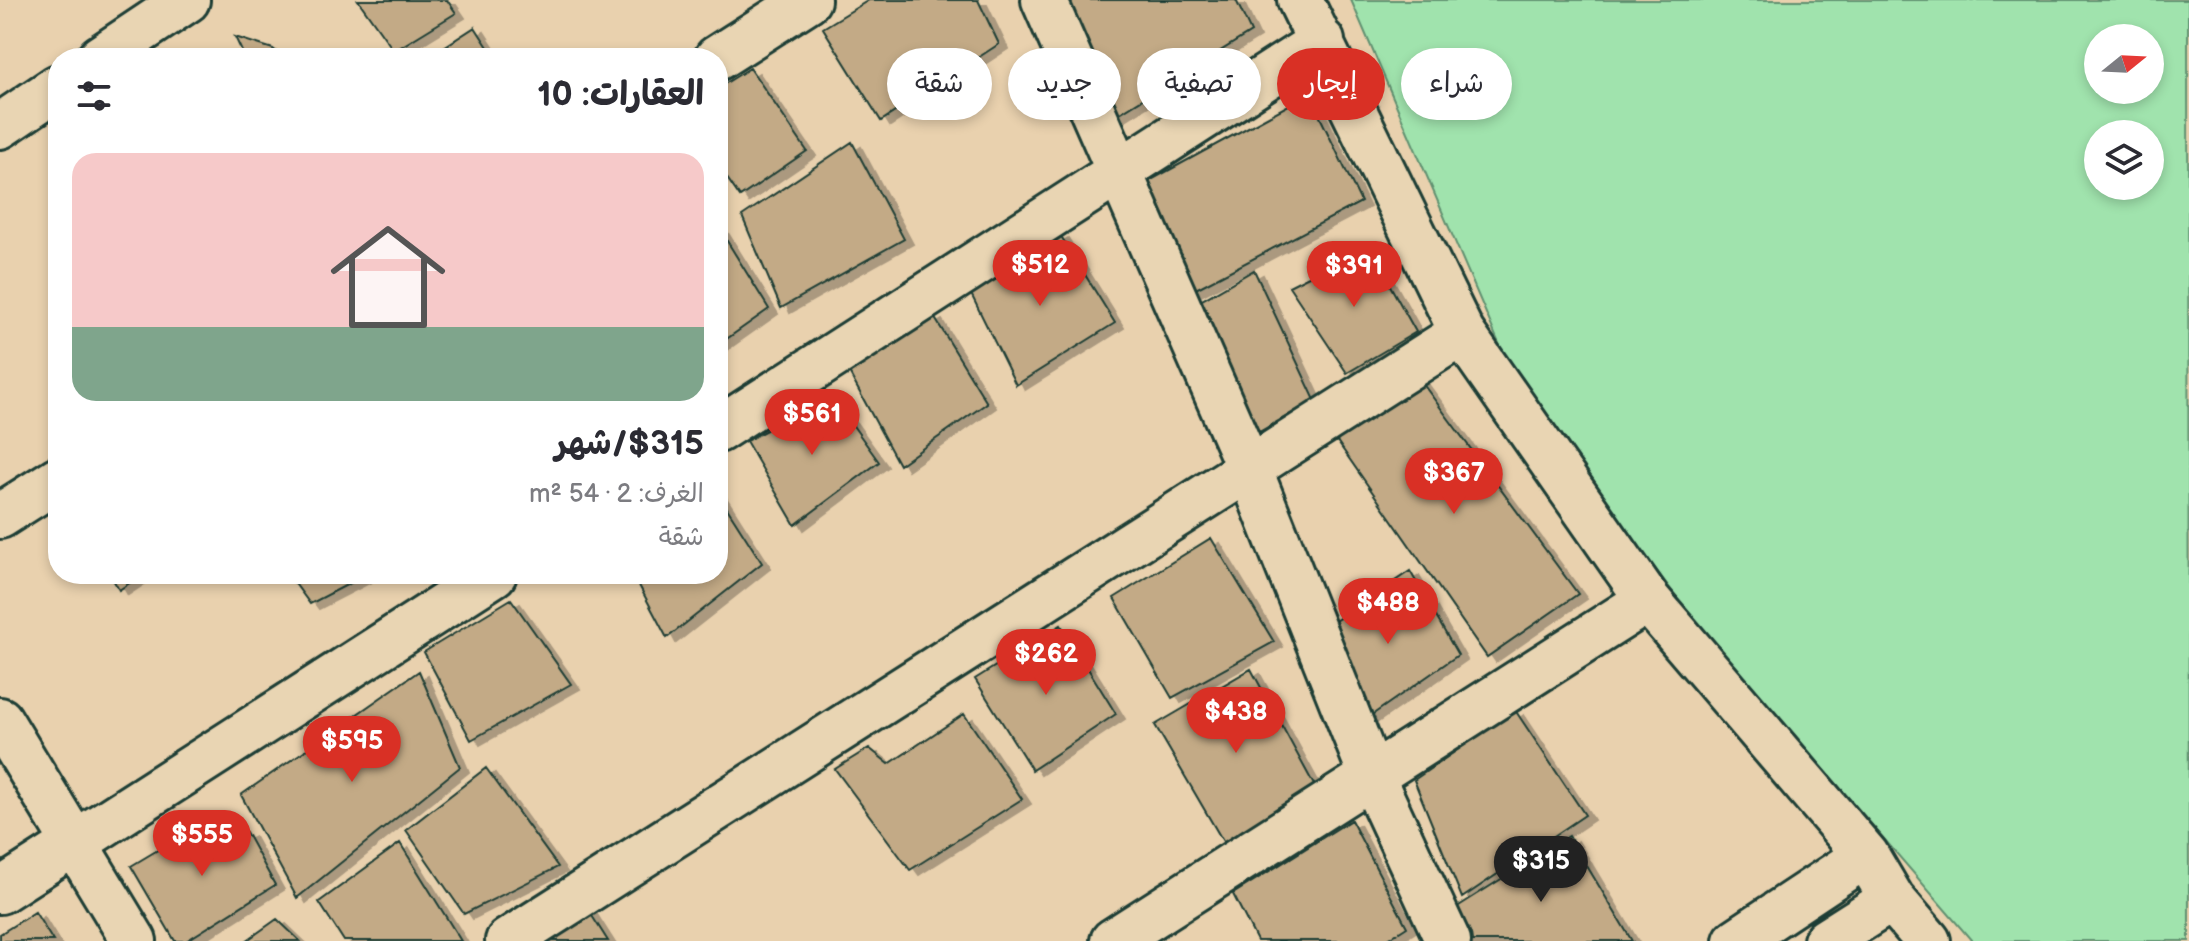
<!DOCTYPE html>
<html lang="ar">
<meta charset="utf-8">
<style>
:root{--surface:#fff;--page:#f7f7f7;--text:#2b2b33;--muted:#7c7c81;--line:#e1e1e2;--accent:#d93025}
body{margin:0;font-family:"Balsamiq Sans","Playpen Sans Arabic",sans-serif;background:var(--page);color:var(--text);direction:rtl;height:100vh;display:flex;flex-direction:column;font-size:30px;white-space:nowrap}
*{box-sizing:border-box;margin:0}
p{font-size:26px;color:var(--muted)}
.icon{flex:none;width:44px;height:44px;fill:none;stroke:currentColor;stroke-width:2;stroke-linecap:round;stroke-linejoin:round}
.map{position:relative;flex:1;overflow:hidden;direction:ltr}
.panel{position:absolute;left:48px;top:48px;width:680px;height:536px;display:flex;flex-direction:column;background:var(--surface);border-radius:32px;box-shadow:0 4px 12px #0003;direction:rtl}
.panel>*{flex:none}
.hud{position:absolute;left:752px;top:48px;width:760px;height:72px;direction:rtl;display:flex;gap:16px}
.needle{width:52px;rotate:72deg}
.fabs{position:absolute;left:2084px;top:24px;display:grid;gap:16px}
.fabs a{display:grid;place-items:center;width:80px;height:80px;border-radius:50%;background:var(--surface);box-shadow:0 4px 12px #0003;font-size:40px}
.price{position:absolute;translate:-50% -68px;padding:0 18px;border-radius:28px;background:var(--accent);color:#fff;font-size:26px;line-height:52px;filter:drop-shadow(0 2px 4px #0008)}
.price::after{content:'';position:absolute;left:50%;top:48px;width:24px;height:18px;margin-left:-12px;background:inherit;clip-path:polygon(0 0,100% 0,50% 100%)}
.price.active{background:#222;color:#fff}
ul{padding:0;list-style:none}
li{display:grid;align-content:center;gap:16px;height:424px;padding:0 24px}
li+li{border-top:2px solid var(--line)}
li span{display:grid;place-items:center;height:248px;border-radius:24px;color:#555}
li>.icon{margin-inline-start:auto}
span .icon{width:144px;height:144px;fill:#fffc;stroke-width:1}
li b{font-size:34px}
h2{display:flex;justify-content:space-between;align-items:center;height:96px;padding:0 24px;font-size:34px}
.chip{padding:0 28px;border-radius:36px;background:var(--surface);box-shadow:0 4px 12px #0003;font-size:28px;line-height:72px}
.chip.active{background:var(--accent);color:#fff}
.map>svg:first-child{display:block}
.green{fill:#a0e3ad;stroke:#609070;stroke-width:2;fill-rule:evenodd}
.building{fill:#c3aa86;stroke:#1f3d34;stroke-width:2;filter:url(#shadow)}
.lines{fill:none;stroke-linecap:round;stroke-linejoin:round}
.minor-casing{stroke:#1f3d34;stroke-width:50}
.minor{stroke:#e9d5b3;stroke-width:44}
</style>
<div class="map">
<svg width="2189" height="941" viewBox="0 0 2189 941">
<defs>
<filter id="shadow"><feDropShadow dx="9" dy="5" stdDeviation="0" flood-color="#0004"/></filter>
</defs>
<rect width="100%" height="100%" fill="#e9d1ae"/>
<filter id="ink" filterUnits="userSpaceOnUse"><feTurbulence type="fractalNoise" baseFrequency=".0125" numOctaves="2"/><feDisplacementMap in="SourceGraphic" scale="16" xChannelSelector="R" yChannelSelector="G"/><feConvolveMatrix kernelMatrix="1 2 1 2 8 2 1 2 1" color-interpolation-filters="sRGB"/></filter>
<g filter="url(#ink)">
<path class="green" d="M1351,0H2188L2189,941H1972L1685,608L1519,390ZM2098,38H2150V90H2098ZM2098,134H2150V186H2098Z"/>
<path class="building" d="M358,0H447L456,13L394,51Z
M869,0H978L999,44L881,121L823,28Z
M1053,0H1236L1251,32L1110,119Z
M475,27L495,58H427Z
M235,37L273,49L284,58H245Z
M750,68L807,151L740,197L718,165V88Z
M1309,94L1361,202L1188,293L1140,186Z
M852,142L904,239L781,308L742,216Z
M719,228L769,309L718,345V229Z
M1059,233L1115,323L1016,385L968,288Z
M1368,246L1416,332L1347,373L1289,286Z
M1254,270L1315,400L1247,439L1190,307Z
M933,315L987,403L899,465L846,367Z
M1417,376L1578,594L1487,657L1330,431Z
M831,395L879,462L795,525L746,441Z
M718,494L762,563L667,638L633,574H718Z
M1211,538L1274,642L1172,698L1114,598Z
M1410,571L1458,655L1359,724L1323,629Z
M110,574H143L119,590Z
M288,574H368L310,604Z
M511,599L571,684L471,740L424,652Z
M1061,625L1116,714L1032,770L975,679Z
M1251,669L1314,785L1224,843L1155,725Z
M419,671L460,767L297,898L241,795Z
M1515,710L1585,815L1462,898L1414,780Z
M964,714L1022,799L910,870L835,769L869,748L889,764Z
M486,768L558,867L464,914L406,830Z
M216,815L235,837L246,832L275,885L186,941H175L131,866Z
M1351,820L1407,927L1385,941H1257L1233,894Z
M1569,836L1632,941H1455L1443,916Z
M400,843L461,941H344L319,902Z
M587,908L608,941H534Z
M35,912L53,941H0V934Z
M277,919L300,941H246Z"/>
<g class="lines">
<defs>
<path id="minor" d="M1044,0L1249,468L1372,777L1448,941
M1300,0L1462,333L1648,600L1866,855L1892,899L1928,941
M100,58L187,0
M717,58L808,0
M0,126L58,87
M718,430L1322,41
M0,516L58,479
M0,720L134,941
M0,891L494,574
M508,941L1462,333
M1113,941L1648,600
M1736,941L1866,855
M1826,941L1892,899"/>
</defs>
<use href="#minor" class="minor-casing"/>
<use href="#minor" class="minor"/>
</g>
</g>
</svg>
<div class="fabs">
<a><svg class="needle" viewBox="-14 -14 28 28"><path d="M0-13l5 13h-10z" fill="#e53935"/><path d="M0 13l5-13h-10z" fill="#7c7c81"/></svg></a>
<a><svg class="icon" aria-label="layers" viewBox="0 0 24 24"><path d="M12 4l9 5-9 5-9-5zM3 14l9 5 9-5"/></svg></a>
</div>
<b class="price" style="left:1040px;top:308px">$512</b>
<b class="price" style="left:1354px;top:309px">$391</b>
<b class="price" style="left:812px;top:457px">$561</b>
<b class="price" style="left:1454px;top:516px">$367</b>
<b class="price" style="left:1388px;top:646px">$488</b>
<b class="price" style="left:1046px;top:697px">$262</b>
<b class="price" style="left:1236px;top:755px">$438</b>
<b class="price" style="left:352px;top:784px">$595</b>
<b class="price" style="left:202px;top:878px">$555</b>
<b class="price active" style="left:1541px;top:904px">$315</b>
<div class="hud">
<a class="chip">شراء</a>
<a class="chip active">إيجار</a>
<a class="chip">تصفية</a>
<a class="chip">جديد</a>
<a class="chip">شقة</a>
</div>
<section class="panel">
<h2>العقارات: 10<svg class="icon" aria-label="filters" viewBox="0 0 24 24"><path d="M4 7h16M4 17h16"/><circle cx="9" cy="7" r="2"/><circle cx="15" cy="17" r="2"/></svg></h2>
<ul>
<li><span style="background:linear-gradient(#f6c9c9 70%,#7fa58c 0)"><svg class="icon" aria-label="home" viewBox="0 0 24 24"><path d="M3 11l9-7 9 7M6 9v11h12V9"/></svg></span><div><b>$315/شهر</b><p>الغرف: 2 · 54 m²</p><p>شقة</p></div></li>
</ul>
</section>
</div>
